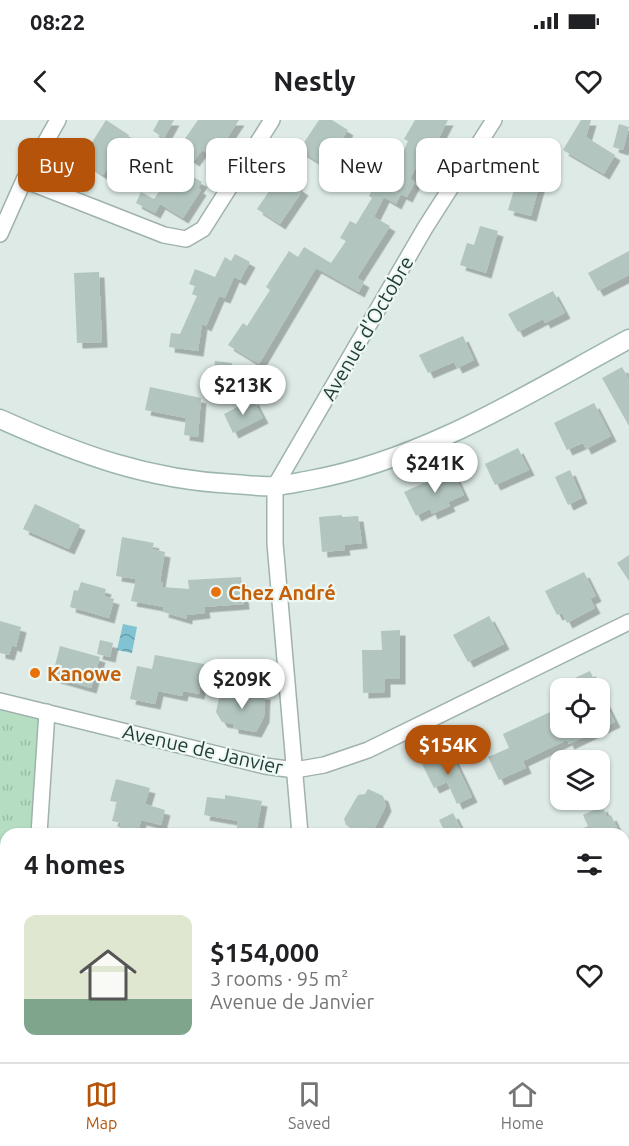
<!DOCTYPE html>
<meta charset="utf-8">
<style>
:root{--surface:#fff;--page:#f6f6f6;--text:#202124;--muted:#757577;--line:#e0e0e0;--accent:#b45309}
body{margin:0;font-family:Ubuntu,sans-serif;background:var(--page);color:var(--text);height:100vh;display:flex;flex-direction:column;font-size:22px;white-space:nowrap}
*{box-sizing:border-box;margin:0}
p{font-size:20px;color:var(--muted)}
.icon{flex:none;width:33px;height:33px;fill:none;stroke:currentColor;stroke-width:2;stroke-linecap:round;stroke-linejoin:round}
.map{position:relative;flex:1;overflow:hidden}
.drawer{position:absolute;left:0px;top:708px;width:630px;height:234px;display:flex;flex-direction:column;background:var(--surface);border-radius:18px 18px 0 0;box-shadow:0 2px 4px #0004}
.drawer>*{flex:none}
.top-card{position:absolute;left:18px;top:18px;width:594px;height:54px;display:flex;gap:12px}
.buttons{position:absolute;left:550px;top:558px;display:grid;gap:12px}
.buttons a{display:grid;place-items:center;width:60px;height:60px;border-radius:12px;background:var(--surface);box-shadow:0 2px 4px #0004;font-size:30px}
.price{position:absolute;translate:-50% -51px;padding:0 14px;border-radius:21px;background:#fff;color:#222;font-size:20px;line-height:39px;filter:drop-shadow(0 2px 3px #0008)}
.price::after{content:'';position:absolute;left:50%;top:36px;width:18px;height:14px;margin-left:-9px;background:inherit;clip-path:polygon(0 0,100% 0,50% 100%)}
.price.on{background:var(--accent);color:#fff}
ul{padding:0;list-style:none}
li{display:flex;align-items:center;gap:18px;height:150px;padding:0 24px}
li+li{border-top:2px solid var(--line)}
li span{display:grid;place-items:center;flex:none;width:168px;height:120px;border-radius:12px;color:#555}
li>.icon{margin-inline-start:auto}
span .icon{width:72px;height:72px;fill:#fffc;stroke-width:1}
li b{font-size:26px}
h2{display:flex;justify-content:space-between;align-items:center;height:72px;padding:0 24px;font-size:26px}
.tag{padding:0 21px;border-radius:12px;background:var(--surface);box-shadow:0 2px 4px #0004;font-size:21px;line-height:54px}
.tag.on{background:var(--accent);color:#fff}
.status{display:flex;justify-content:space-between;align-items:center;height:42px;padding:0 30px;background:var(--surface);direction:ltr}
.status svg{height:16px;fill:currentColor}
header{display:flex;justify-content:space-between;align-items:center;height:78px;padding:0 24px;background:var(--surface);font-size:27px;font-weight:700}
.tab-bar{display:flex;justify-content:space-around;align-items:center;height:84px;border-top:2px solid var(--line);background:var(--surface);font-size:16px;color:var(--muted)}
.tab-bar a{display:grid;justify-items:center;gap:3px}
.tab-bar .on{color:var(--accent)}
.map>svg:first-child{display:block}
.park{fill:url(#park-tufts)}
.water{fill:url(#water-waves)}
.building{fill:#b2c5be;filter:url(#shadow)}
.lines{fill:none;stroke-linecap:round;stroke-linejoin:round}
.street-casing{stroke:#a0b2ac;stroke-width:18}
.secondary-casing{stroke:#9cb6ae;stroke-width:21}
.street{stroke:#fff;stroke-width:15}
.secondary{stroke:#fff;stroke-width:18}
.food-dot{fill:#e8710a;stroke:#edf7f3;stroke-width:2}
.labels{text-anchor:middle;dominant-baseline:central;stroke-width:4.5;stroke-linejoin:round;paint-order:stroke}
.street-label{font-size:20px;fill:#1e3a34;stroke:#edf7f3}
.food-label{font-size:20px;font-weight:bold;fill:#c56008;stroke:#edf7f3;text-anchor:start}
</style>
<div class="status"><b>08:22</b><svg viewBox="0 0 49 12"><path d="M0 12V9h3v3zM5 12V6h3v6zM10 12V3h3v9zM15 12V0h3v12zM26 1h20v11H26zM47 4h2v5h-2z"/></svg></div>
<header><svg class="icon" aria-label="back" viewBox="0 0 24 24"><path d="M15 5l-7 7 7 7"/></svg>Nestly<svg class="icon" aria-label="heart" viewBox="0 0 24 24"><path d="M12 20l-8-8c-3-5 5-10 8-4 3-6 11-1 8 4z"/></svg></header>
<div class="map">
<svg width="629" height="942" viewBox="0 0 629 942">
<defs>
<pattern id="park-tufts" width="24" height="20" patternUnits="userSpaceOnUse" patternTransform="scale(1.5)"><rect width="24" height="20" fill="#b4ddc1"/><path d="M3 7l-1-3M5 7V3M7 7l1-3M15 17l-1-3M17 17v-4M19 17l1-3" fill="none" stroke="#9abea6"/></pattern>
<pattern id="water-waves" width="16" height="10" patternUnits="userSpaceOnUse" patternTransform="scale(1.5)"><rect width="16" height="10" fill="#81c2d3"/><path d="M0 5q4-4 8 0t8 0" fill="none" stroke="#699fac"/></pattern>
<filter id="shadow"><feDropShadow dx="5.5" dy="5.5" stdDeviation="0" flood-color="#0004"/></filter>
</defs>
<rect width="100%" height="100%" fill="#ddeae5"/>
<path class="park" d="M0,588L44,598L35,714H6V936H18V942H0Z"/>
<path class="water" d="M123,504L137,507L132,533L117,530Z"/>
<path class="building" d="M106,0L129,15L103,55L81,40Z
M159,0H174L164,18L153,11Z
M198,0H239L214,38L202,30L194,41L177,30Z
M319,0H332L348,10L325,46L299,30Z
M415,0H448L431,33L428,35L423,33L410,59L415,62L407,77L401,74L396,84L384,77L374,97L390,106L357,158L364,162L359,172L316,148L259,244L228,225L243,203L247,206L270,170L266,167L289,131L298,137L304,127L331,143L346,121L340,118L350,101L356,104L372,78L369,76L390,36L399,41L408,21L404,19Z
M581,0H591L586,17L615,35L604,54L563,30Z
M619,4L629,7L623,30L613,27Z
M521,46L543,52L531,96L508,90Z
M181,50L202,62L198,68L201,70L183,98L160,84L155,93L136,83L141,72L154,79L170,55L176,59Z
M280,55L303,70L280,104L257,89Z
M480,106L498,111L486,153L460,145L467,123L474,125Z
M629,131V155L598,171L588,153Z
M235,134L250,142L240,160L234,157L225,178L219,176L206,206L202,204L198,231L169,227L171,213L180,214L197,176L192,174L195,166L189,164L195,149L215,157L225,137L231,141Z
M99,152L102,222L77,223L74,153Z
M553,171L565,193L545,203L543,199L518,212L508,194Z
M463,216L474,240L457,248L454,242L428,253L419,235Z
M215,241L232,243L230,259L213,257Z
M622,247L629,259V306L602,258Z
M150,267L201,278L198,317L184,315L186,298L145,290Z
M253,279L263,298L233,313L224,294Z
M594,283L611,316L586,329L583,323L567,330L554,303Z
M518,328L529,350L495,365L485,344Z
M452,350L464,375L448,382L450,386L432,394L430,389L416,396L404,372Z
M570,350L582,378L568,385L555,357Z
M35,384L80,405L69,429L23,409Z
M342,395V397L358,396L362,423L344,425L345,430L322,432L319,397Z
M122,417L154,423L152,429L165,432L160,462L163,463V467L189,469L188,460L241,457L244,484L204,487L205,493L187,495V499L163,492L164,487L131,481L136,459L116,456Z
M629,435V461L617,443Z
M584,452L596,476L590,479L595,488L567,503L562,493L557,495L545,471Z
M81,462L106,469L104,476L114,479L109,498L70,487L74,470L78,471Z
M489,496L504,524L468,542L453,515Z
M0,501L21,507L16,527L12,525L9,535L0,533Z
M400,510V559H385V572L363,573L362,530H382L381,511Z
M100,520L113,523L110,537L97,534Z
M60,526L100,537L91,568L52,557Z
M155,535L204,544L199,574L183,571L182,576L158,571L155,584L130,579L137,546L152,549Z
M590,551L598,568H553Z
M600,572L615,602L569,624L567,620L523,641L526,648L499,660L488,637L509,628L503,614L561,587V608H600Z
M220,573L265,574L264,597L256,612L233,608V604L222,602L216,592Z
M450,631L472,677L457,684L447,662L434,668L422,644Z
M116,659L150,668L145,684L165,690L161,705L141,700L138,714H118L121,703L112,701L117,682L110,681Z
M368,669L383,676L386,686L372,713L360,707L352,709L346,705L344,699L358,675L365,674Z
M225,675L262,681L256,714H236L238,701L204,695L207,677L225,679Z
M602,686L607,697L611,695L620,714H570L588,706L583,695Z
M453,693L462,711L446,714L439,700Z"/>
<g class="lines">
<defs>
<path id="street" d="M24,60L164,115L186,119L203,109L272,0
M0,114L24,60L58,0
M0,581L265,646L295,650L324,645L368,630L629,502
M39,714L47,592
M300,714L275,423V366L425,108L494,0
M624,776L629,774
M317,936L318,942
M23,942V936
M256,942L270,936"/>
<path id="secondary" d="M0,299C78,334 148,360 234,364C248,365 262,367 275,366C287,365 299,362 311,360C426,339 527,274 629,219"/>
</defs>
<use href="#street" class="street-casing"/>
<use href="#secondary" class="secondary-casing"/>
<use href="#street" class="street"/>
<use href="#secondary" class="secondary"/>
</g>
<g class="food-dot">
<circle cx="216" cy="472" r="6"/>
<circle cx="35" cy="553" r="6"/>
</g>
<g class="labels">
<g class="street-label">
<text transform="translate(367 208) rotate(-60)">Avenue d'Octobre</text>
<text transform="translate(203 629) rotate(13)">Avenue de Janvier</text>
</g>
<g class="food-label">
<text x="228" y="472">Chez André</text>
<text x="47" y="553">Kanowe</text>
</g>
</g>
</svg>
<div class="buttons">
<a><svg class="icon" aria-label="locate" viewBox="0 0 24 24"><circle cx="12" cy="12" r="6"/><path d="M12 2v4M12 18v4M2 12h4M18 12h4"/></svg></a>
<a><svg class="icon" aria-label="layers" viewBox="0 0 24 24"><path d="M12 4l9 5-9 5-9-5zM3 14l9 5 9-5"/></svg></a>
</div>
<b class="price" style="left:243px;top:296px">$213K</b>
<b class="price" style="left:435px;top:374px">$241K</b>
<b class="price" style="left:242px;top:590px">$209K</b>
<b class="price on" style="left:448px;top:656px">$154K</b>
<div class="top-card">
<a class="tag on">Buy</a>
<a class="tag">Rent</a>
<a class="tag">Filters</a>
<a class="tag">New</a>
<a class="tag">Apartment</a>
</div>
<section class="drawer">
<h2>4 homes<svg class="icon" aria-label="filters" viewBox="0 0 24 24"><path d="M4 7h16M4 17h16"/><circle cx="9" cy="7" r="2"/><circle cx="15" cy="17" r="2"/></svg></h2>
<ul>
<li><span style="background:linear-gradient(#dfe7d0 70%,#7fa58c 0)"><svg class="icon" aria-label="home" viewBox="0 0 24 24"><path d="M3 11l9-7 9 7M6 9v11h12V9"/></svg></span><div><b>$154,000</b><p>3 rooms · 95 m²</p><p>Avenue de Janvier</p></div><svg class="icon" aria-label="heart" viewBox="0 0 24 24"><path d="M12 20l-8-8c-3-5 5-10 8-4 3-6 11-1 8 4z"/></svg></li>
</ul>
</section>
</div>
<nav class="tab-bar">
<a class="on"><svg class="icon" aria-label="map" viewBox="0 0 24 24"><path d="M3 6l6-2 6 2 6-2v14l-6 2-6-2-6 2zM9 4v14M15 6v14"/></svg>Map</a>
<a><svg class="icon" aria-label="saved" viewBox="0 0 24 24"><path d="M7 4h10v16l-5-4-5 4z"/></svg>Saved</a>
<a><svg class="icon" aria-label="home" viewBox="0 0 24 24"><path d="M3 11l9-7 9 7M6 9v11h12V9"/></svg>Home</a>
</nav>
